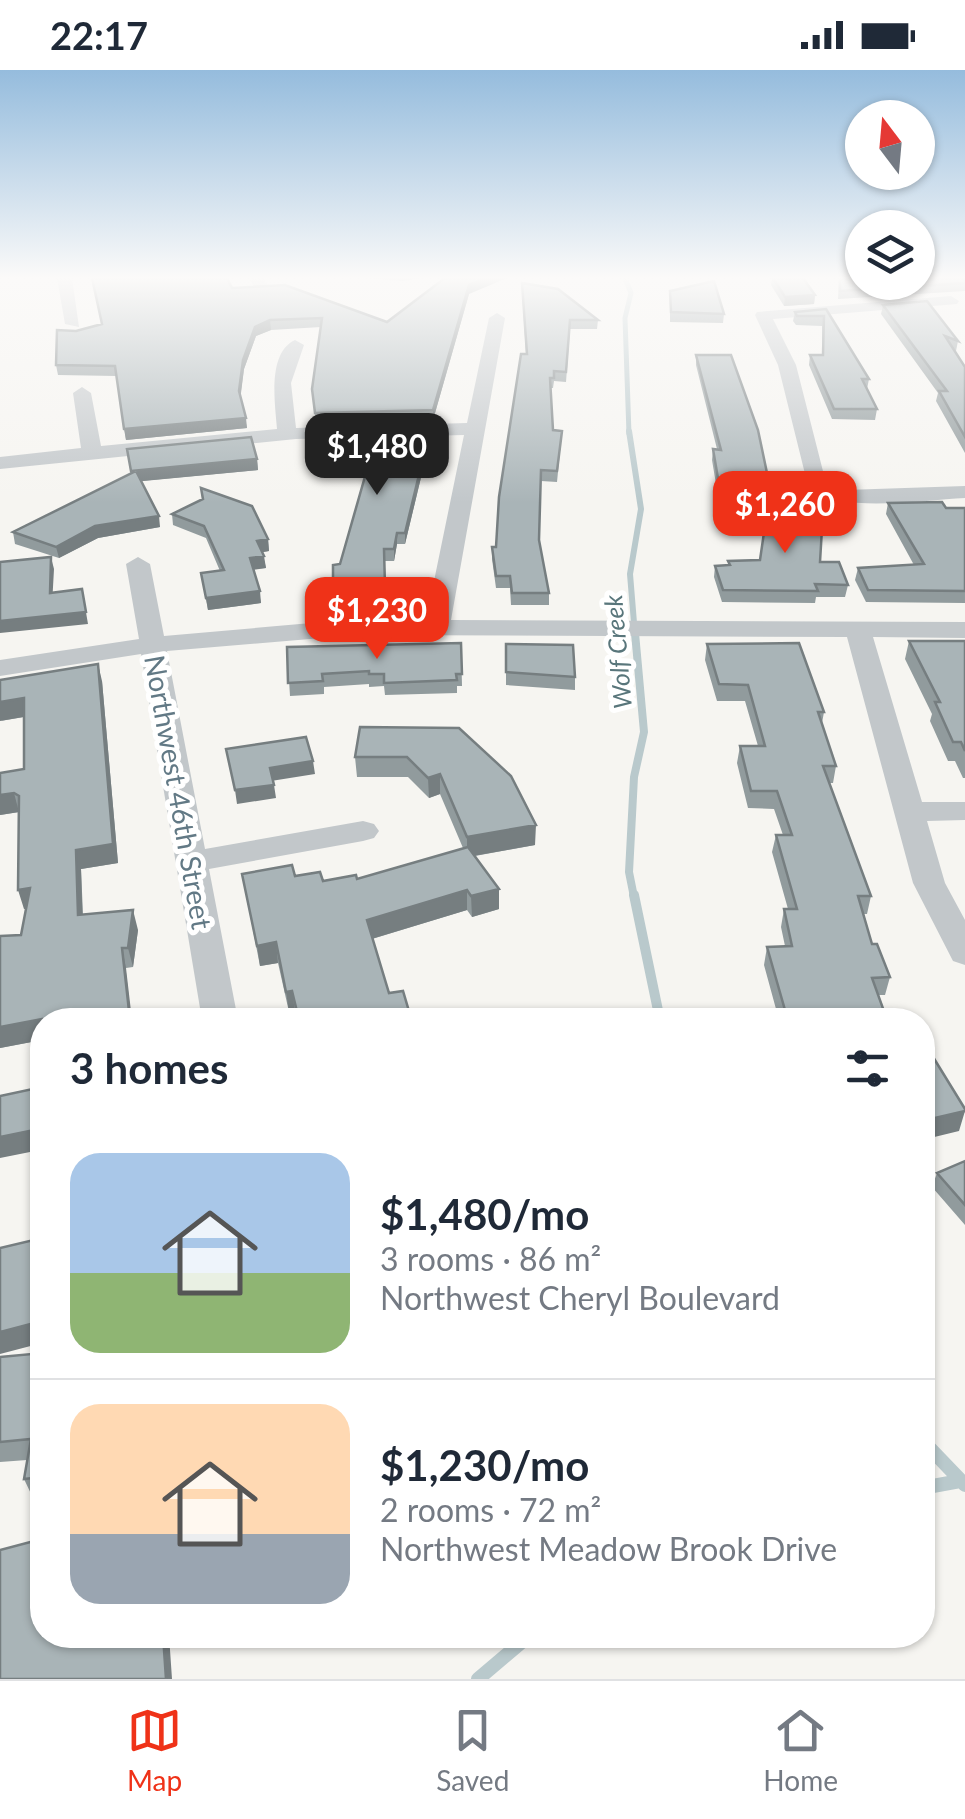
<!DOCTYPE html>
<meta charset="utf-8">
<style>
:root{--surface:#fff;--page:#f6f6f7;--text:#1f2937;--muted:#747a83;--line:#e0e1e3;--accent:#ef3218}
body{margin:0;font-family:Lato,sans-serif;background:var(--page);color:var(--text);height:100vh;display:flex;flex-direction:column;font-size:38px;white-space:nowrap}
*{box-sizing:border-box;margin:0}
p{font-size:32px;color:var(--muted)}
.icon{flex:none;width:55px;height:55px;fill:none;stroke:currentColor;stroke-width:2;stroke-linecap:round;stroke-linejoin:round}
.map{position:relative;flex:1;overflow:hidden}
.drawer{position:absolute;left:30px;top:938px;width:905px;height:640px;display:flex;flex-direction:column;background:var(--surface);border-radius:40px;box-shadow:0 2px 8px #0004}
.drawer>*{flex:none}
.needle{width:65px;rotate:344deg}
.fabs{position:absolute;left:845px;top:30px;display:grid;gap:20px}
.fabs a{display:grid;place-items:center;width:90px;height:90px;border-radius:50%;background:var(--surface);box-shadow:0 2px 8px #0004;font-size:50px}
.price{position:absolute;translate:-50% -85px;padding:0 22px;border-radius:20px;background:var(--accent);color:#fff;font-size:32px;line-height:65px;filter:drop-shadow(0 2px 5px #0008)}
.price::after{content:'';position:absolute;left:50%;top:60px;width:30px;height:22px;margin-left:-15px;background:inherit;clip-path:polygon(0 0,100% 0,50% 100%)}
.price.current{background:#222;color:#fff}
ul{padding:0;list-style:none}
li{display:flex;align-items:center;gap:30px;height:250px;padding:0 40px}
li+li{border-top:2px solid var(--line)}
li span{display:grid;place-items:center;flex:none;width:280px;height:200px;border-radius:30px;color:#555}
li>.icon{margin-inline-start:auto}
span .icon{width:120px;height:120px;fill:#fffc;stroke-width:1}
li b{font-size:42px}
h2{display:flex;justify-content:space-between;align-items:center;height:120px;padding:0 40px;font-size:42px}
.status{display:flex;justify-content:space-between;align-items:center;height:70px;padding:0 50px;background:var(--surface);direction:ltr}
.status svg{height:28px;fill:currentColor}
.tabs{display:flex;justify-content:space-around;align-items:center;height:140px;border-top:2px solid var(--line);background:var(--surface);font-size:28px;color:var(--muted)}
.tabs a{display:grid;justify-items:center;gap:5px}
.tabs .current{color:var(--accent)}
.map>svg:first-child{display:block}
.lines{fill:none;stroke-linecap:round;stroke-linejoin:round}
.stream-far4{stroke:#b9c9cc;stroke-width:5}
.stream-far3{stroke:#b9c9cc;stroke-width:6}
.stream-far2{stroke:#b9c9cc;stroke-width:8}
.stream-far1{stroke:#b9c9cc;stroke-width:10}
.stream{stroke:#b9c9cc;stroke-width:14}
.street{fill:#c2c7ca;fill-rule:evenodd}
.wall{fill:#919b9d}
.shaded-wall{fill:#767e80}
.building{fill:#a9b4b7;stroke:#767e80;stroke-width:2.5}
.labels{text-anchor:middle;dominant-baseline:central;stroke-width:10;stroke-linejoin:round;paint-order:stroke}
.far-water-label{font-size:25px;font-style:italic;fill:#59767b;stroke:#fff}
.street-label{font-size:28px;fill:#627985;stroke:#fff}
</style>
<div class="status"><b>22:17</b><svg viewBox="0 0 49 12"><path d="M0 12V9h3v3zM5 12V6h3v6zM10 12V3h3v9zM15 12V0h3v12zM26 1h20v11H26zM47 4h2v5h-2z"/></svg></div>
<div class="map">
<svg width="965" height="1609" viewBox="0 0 965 1609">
<rect width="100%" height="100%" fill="#f6f5f1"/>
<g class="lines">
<path class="stream-far4" d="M625,208L631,223L625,248L629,364"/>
<path class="stream-far3" d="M629,361L641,439L630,504L635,565"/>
<path class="stream-far2" d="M634,827L629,802L634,707L644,662L635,563"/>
<path class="stream-far1" d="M634,825L660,950"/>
<path class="stream" d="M922,1370L965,1415
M922,1418L960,1411
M478,1609L530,1565"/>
<path class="street" d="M57,208H72L79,257L65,254Z
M249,208H263L268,216L255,219Z
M951,226L959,231L957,234L773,249L796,295L826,413L845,420L965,416V428C923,430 844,443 809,420L778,295L755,245L757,242Z
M497,243L505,248L451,550L965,552V568L873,567L922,732H965V750L927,751L945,813L965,850V895L953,891L913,813L847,567L357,565L167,581L205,779L363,751L374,754L379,761L374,768L363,771L209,799L238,950H202L141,584L0,606V590L139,569L126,494L138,487L150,494L164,566L357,549L426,550L464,365L296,369L0,399V387L81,378L73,323L82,317L91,323L101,376L277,359C275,333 267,283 295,270L304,275L291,313L296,358L467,353L489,248Z"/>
</g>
<path class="wall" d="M367,208H423L401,211Z
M772,208L815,225L814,234L784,236L771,215Z
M839,208H965V221L838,229Z
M232,218L387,252L469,224L433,350L316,354L312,319L321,257L271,260L256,266L244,299L240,328L247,358L126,370L117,306L58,305L56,295Z
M670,221L724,244L723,253L670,252Z
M522,222L598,250L597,259H570L566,312L554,311L553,318H550L553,360L562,361L557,412L541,411L539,470L549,523V535H511L510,518H496L492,489V477H496L526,284Z
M883,235L958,271L956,281L954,280L965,297V383L936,331L938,323L881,244Z
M826,239L869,309L867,319L877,339L875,350L832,349L809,295L810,285H822V256L796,255L793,251L795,242Z
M696,285L770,435L791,439L820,492L848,515L845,527H816L815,533L722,532L714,507L715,496L728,495V491L760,490L767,438L721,444L712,390L713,379H717L696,295Z
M317,362L430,370L405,474H397L394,491H384L386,528L334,530L333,495L340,494L369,393L321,397Z
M257,389L258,400L141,411L160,457L98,468L59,488L15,474L13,462L131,403Z
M201,418L268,469L269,481L262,482L266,498L254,499L261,533L208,540L201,503L220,501L206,468L173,455L172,444L202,429Z
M888,433L946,438H965V533L866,532L855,510L858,498L914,495L886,444Z
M909,571H965V708H963L955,691H948L930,651L932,644L905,589Z
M461,573L462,616H457V623L385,625L384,616L369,617V614L324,617V624L290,626L287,577Z
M506,574L575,607V620L506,615Z
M707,574L824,642L822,653L836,696L833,713H829L871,826L867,844H864L872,874L890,907L885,925H879L885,944L884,950H779L764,895L767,877L785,876L781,857L784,839H788L772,782L776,765H783L774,739L748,738L737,693L740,676H758L745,631H717L705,590Z
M102,611L118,793L81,799L83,844L138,860L133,897L126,898L42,970L0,978V866L21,865L26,838L24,839L19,742L0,745L24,699V647L0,651Z
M459,658L535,775L475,786L499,819V839L472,847L467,840L372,869L389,923L411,950H297L295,941L289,942L278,893L260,896L242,804L295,806L323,811L357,809L463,778L440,724L429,728L408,707H357L355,687Z
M965,1091V1155L932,1117L937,1103Z
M42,1283V1427L33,1428L24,1409L27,1390L0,1392V1287Z"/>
<path class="shaded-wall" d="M401,208H423L401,211Z
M487,208H507L469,224L433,350V340L469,215Z
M815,225L814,234L784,236L785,227Z
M270,250L271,260L256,266L244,299L240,331L239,321L243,290L255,257Z
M246,348L247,358L126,370L124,359Z
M430,359V370L405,474V463Z
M372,382L373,392L321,397L320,386Z
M257,389L258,400L133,412L131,401Z
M772,427L770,438L721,444L722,432Z
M159,446L160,457L98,468L59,488L56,477L95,456Z
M397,463V474L394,491V479Z
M268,469L269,481L258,483L257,471Z
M264,486L266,498L252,500L250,488Z
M51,487L54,499L52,535L50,523Z
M82,519L88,554L0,563V551Z
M260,521L261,533L208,540L206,528Z
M98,594L102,611L118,793L81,799L83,864L78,845L76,780Z
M24,628L29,646L0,651V632Z
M313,691L315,704L271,711L270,698Z
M440,704V724L429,728L428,708Z
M274,715L276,728L237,734L235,720Z
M14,723L19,742L0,745V725Z
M536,755L535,775L467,787V767Z
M30,818L35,837L24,839L18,820Z
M499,819V839L472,847L471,826Z
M467,820V840L368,870L367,850Z
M133,840L138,860L133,897L128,878Z
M276,872L278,893L260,896L257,876Z
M122,878L126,898L132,950H130Z
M292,921L295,941L289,942L286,922Z
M42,949V970L0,978V957Z
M965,1041L959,1061L922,1070V1051Z
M34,1060L40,1080L0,1088V1067Z
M42,1123V1144L35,1125Z
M42,1251V1273L0,1284V1262Z
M163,1565H169L172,1609H166Z"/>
<path class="building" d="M92,208H227L232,218L285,215L387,252L445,208H487L469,215L433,340L315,343L312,319L322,248L270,250L255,257L243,290L239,321L246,348L124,359L115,296L56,295L57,260L76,261L102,254Z
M773,208H803L815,225L785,227Z
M840,208H862V212H918V208H965V213L840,221Z
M714,211L724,244L671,242L670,221Z
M522,213L558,219L598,250H570L566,302L554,301V308H550L553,360L562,361L557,401L541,400L539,470L549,523H512L510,506H496L492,477H496L499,427L521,284H527Z
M927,231L958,271L945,266L965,297V367L939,321H947L883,235Z
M826,239L869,309H862L877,339H834L810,285H823L824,246H797L795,242Z
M696,285H731L758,360L772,427L722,432L713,379L721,380Z
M430,359L405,463H397L394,479H384L385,516L333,518V495L340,494L372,382L320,386L317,362Z
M251,367L257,389L131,401L127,379Z
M136,401L159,446L95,456L56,477L13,462Z
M201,418L252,436L268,469L257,471L264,486L250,488L260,521L206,528L201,503L224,500L204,456L172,444L203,429Z
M942,432L946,438H965V521L868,520L858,498L924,494L888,433Z
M768,435H792L791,439L823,442L820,492H839L848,515L815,514L818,521L723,520L715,496L730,495L728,491L760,490Z
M51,487L50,523L82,519L86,542L0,551V492Z
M909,571H965V681L961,672H953L935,632H940Z
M461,573L462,604H456L457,610L384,613V604H369V601L322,604L323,611L288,613L287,577Z
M799,573L824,642H818L836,696H823L871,826H858L872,874H877L890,907L872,908L885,944L787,947L767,877L792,876L784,839H797L776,765H792L777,721H751L740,676H765L748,615L719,614L707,574Z
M506,574L573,575L575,607L506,602Z
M98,594L113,774L76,780L78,845L133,840L128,878H122L130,950H42V952V949L0,957V866L21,865L30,818L18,820L19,726L14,723L0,725V703L24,699V628L0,632V610Z
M360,657L459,658L511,706L536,755L467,767L440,704L428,708L407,687H355Z
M306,667L313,691L270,698L274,715L235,720L226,679Z
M468,777L499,819L471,826L467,820L367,850L389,923L403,921L411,948L401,950H299L292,921L286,922L276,872L257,876L242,804L292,795L295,806L320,802L323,811L356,805L357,809Z
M922,969L965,1039V1041L922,1051Z
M42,1017V1123L35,1125L34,1060L0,1067V1026Z
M965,1091V1135L937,1103Z
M42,1168V1251L0,1262V1178Z
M42,1283V1407L24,1409L31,1369L0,1372V1287Z
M42,1450V1565H163L166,1609H0V1480L38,1470V1451Z"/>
<linearGradient id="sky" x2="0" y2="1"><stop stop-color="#95bcdd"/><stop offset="0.48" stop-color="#fbfaf9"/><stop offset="1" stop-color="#fbfaf9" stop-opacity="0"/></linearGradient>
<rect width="965" height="433" fill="url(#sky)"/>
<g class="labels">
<g class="far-water-label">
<text transform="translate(617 582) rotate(-95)">Wolf Creek</text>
</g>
<g class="street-label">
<text transform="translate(179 722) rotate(80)">Northwest 46th Street</text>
</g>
</g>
</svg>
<div class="fabs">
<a><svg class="needle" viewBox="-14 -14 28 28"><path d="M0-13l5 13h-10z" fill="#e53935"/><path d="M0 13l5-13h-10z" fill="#747a83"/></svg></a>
<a><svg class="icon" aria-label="layers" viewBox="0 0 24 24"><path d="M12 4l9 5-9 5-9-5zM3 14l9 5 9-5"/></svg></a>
</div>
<b class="price current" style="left:377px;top:428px">$1,480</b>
<b class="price" style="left:785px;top:486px">$1,260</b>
<b class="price" style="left:377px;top:592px">$1,230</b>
<section class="drawer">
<h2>3 homes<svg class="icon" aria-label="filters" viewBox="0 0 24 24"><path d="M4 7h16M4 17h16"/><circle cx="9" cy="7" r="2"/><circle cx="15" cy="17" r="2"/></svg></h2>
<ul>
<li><span style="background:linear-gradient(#a9c7e8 60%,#8fb573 0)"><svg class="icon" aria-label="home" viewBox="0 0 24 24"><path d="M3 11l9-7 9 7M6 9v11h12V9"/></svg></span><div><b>$1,480/mo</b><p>3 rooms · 86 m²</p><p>Northwest Cheryl Boulevard</p></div></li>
<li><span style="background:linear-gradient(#ffd9b3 65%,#9aa5b1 0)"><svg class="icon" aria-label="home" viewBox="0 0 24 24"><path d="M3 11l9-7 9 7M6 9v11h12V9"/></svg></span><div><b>$1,230/mo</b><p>2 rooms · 72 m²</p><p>Northwest Meadow Brook Drive</p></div></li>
</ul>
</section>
</div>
<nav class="tabs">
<a class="current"><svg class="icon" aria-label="map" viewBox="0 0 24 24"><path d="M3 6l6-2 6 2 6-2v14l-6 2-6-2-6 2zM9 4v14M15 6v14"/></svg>Map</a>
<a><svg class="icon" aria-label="saved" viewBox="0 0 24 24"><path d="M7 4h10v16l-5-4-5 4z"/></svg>Saved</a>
<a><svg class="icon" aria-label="home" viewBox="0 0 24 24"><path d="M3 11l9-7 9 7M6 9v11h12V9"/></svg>Home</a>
</nav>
